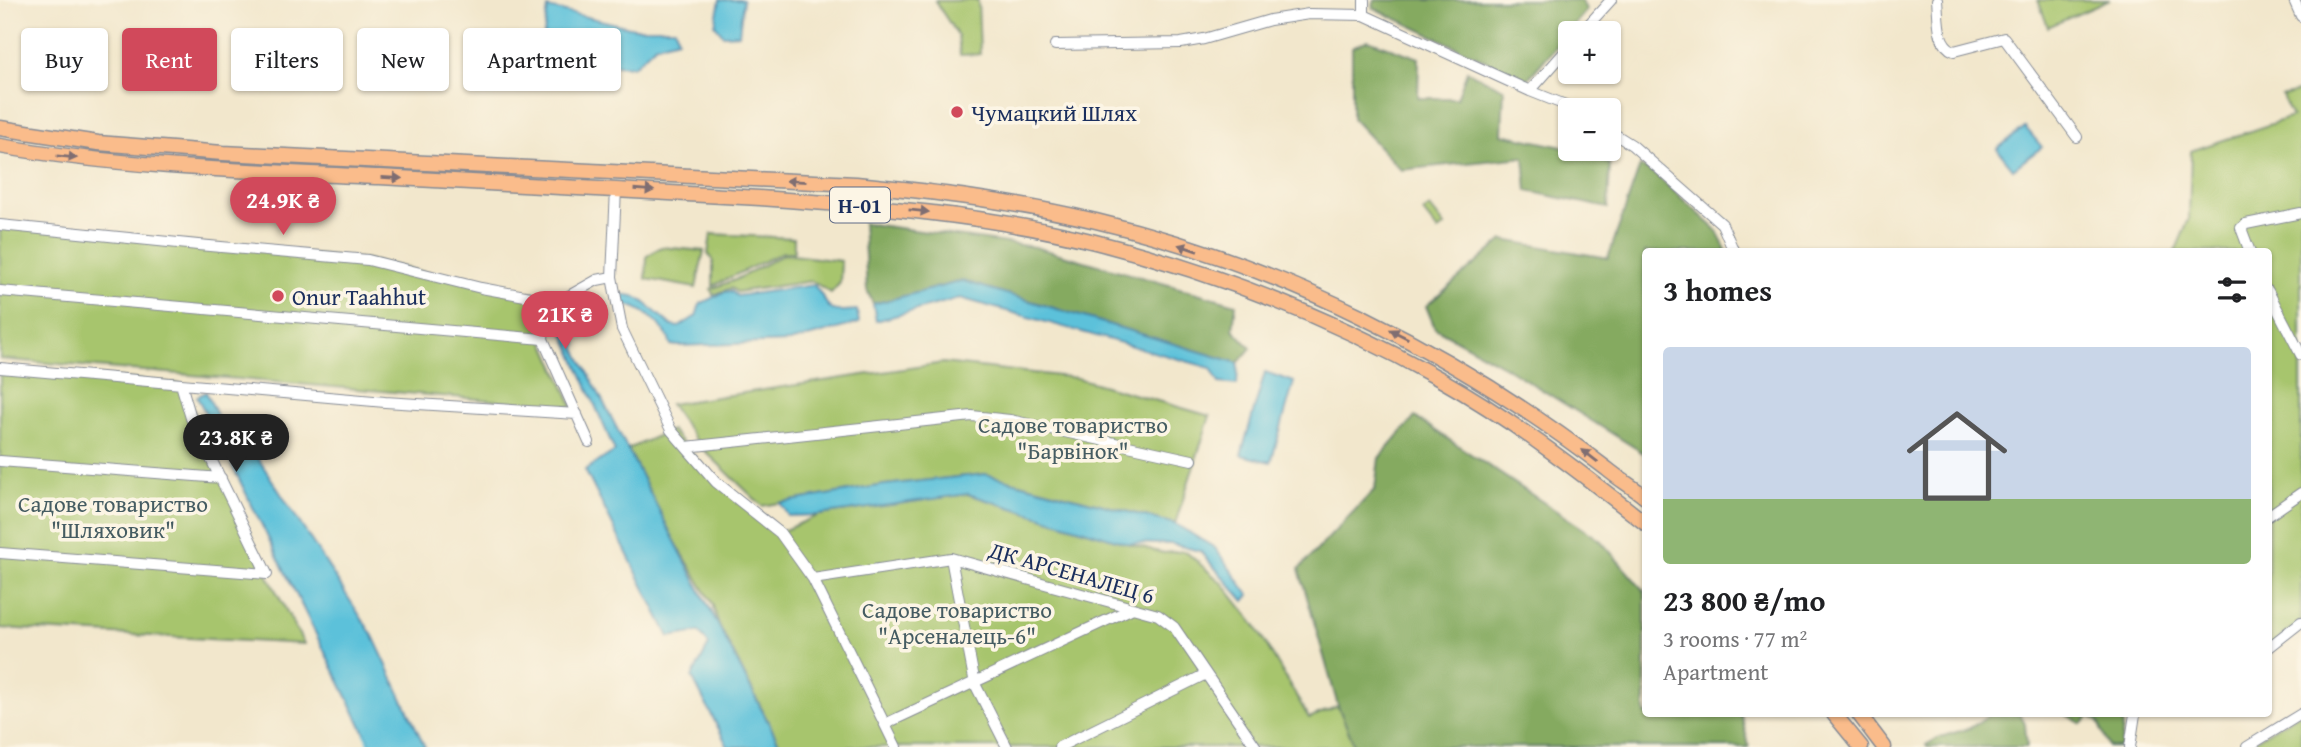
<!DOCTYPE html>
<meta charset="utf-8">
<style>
:root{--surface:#fff;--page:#f6f6f6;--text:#202124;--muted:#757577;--line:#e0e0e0;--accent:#d1495b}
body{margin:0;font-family:"Gentium Book Plus",serif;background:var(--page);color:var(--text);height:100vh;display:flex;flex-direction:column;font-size:26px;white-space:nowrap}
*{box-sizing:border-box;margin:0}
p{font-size:23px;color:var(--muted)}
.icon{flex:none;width:38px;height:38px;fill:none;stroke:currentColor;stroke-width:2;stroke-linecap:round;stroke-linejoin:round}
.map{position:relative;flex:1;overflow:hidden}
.drawer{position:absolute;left:1642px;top:248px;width:630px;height:469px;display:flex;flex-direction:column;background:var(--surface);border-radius:7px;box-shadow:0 2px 5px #0004}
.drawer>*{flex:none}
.guide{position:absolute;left:21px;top:28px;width:665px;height:63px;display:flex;gap:14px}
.tools{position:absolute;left:1558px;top:21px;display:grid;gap:14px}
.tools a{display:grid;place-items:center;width:63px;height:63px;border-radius:7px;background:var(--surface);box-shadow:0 2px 5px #0004;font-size:35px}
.price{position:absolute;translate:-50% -60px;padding:0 16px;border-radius:24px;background:var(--accent);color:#fff;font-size:23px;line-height:46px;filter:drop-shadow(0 2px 4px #0008)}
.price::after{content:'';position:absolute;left:50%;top:42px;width:21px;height:16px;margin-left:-10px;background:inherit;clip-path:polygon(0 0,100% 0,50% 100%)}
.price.selected{background:#222;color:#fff}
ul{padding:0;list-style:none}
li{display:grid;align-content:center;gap:14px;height:371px;padding:0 21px}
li+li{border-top:2px solid var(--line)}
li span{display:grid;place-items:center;height:217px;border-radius:7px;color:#555}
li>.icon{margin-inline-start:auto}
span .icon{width:126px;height:126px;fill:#fffc;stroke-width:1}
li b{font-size:30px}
h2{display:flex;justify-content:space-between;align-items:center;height:84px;padding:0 21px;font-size:30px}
.tag{padding:0 24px;border-radius:7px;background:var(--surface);box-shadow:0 2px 5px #0004;font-size:24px;line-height:63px}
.tag.selected{background:var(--accent);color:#fff}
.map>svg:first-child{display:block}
.green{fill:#a7c56d;stroke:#617a66;stroke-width:2}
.forest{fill:#85aa60;stroke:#506c5f;stroke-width:2}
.water{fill:#5cc1da;stroke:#3c789c;stroke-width:2}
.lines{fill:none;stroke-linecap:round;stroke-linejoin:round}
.stream{stroke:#5cc1da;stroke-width:2.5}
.street-casing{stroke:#868b95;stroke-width:12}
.primary-casing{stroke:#868b95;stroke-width:17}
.street{stroke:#fff;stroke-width:10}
.primary{stroke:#fabc8b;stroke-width:14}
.oneway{fill:#7f6e72}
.poi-dot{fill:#d1495b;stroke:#fcf5e5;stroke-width:2.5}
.labels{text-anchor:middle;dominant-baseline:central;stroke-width:7;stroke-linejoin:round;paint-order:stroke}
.shield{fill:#fcf5e5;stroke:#5e6a86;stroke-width:2}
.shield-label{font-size:21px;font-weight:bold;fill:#1b2f5e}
.poi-label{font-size:23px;fill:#1b2f5e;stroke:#fcf5e5;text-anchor:start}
.park-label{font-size:23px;fill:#455c62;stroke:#fcf5e5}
.street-label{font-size:23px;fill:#1b2f5e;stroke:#fcf5e5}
</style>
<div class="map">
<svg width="2301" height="747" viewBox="0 0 2301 747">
<rect width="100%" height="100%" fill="#fcf5e5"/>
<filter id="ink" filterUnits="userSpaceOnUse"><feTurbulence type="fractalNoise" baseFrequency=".0143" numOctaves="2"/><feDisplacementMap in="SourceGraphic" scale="14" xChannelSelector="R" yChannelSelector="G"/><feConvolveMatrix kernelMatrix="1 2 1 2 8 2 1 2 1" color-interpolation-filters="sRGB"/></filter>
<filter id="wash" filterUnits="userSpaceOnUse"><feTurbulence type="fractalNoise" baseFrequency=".00686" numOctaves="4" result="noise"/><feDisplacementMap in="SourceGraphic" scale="28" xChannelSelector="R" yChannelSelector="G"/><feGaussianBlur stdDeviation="1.57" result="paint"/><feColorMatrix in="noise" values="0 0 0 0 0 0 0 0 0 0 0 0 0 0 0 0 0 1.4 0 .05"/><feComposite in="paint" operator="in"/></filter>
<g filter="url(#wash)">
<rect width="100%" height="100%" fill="#f2e7cc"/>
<path class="green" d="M978,0L980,54L960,55L958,36L935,1Z
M2038,0H2110L2048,27Z
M2301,91V622L2268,648V252H2175L2189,219L2191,151L2292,117L2282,96Z
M1430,207L1445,226L1438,231L1423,212Z
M0,224L368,260L548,300L543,339L573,407L0,359Z
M711,234L794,238V252H783L713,286V261L708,254Z
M661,247L704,251L696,288L646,279L647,256Z
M784,254L841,261L840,283L831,293L812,281L743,291L737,292L731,288L713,295L711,289L735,280Z
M943,363L1077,378L1210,416L1175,524L985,474L884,485L762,506L700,446L670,404Z
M0,368L181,384L267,574L304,644L0,628Z
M671,430L716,482L780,532L819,515L967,494L1126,543L1163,553L1185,551L1223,584L1255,625L1309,718L1338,706L1355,747H781L719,625L712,603L672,536L628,449Z
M2301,712V747H2244Z"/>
<path class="forest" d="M1374,0H1580L1587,10L1527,80L1373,8Z
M1368,40L1419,58L1418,98H1457L1467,71L1504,89L1502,134L1567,148L1610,164L1608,208L1527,191L1524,157L1401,170L1352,118V47Z
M1640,166L1657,176L1716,229L1727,252H1645V454L1502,365L1435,328L1426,306L1503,240L1608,258Z
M863,223L1035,247L1236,304L1233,329L1251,348L1238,363L963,281L873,304L867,290Z
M1415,417L1600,540L1645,592V714H1741L1749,747H1355L1338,706L1299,569L1375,489L1379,458Z
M1990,714H2020L2025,724L2027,747H1927L1926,745L1940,737L1970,728Z
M2065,714H2124L2121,747H2109L2098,722L2090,716L2082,724Z"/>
<path class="water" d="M720,0H743L739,34L723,35L715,25Z
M548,8L634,28H675L678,39L656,45L634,66L554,62L542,46Z
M2025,127L2042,147L2013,169L1997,149Z
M963,281L1238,363L1237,385L1219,383L1211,368L960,298L876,321L873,304Z
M814,285C834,309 822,314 857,310L859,323L789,342L678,346L671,345C666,326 641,306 622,304L620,294L634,296L644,302L672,326L679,327L696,316L700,304L724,292L731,291L737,296Z
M578,319L576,349L781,747H728L692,677L709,645L699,632L669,637L585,470L615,451L562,329Z
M1265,372L1294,382L1271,462L1241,455Z
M206,392L227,436L221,442L197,397Z
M235,443L250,446L373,636L425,747H372L227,455Z
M985,474L1175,524L1215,548L1249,595L1244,601L1200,551L1172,544L1126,543L968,494L819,515L788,516L780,503L884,485Z"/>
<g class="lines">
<path class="stream" d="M365,734L371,747"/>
</g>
</g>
<g filter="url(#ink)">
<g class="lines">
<defs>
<path id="street" d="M1937,0C1939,17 1936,44 1954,51L2004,38L2077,137
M2294,0L2301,16
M1364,15L1530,91L1578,110
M1581,33L1611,0
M1055,45L1181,43L1204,39L1270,20L1309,14L1364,15V0
M1530,91L1570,46
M1608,130L1632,145L1722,224L1734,252
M616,189L612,277L622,329L671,430L716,482L780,533L813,579L896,747
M0,225L198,245L368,260L481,288L558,302
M2250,252L2241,228L2246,224L2301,213
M0,291L543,339
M2268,291L2301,355
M0,368L385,402L577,414
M181,384L191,418L267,574
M589,442L543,339L545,318L558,302L597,280L612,277
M686,447L972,416L1010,420L1192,460
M0,461L221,478
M2268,516L2301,493
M0,553L267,574
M951,558L975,684L1007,747
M813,579L951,558L1158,615L1174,627L1256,747
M2268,648L2301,622
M885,724L1133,608
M1059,747L1206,674
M2130,747L2135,714
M2247,747L2301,714"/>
<path id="primary" d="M0,128L98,143L223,153L856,184C937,192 1017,202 1096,221C1282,265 1456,353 1607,469C1619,479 1633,487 1645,497
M0,146C125,168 253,171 380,177C506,184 633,190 760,198C873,206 985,214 1095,242C1214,272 1332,318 1440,379C1513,420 1580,472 1645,523
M1834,714L1861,747
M1859,714L1884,747"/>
</defs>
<use href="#street" class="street-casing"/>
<use href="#primary" class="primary-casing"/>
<use href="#street" class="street"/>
<use href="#primary" class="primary"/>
</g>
<defs><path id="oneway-solid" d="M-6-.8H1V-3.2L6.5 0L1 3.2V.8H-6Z" transform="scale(1.75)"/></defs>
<g class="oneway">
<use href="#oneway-solid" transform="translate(67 157) rotate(6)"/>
<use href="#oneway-solid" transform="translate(392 178) rotate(3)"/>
<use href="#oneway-solid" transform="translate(796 181) rotate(-177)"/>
<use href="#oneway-solid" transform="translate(644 190) rotate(4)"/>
<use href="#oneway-solid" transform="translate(919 211) rotate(6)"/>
<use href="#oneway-solid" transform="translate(1188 248) rotate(-161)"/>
<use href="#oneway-solid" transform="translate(1399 334) rotate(-153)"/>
<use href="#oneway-solid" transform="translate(1590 456) rotate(-142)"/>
</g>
</g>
<g class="poi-dot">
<circle cx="957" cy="112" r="7"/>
<circle cx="278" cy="296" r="7"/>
</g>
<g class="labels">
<rect class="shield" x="830" y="187.5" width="60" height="35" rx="5"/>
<g class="shield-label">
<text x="860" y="205">Н-01</text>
</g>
<g class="poi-label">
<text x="971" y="112">Чумацкий Шлях</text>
<text x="292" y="296">Onur Taahhut</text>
</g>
<g class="park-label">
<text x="1073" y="424">Садове товариство<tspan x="1073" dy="26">"Барвінок"</tspan></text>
<text x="113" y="503">Садове товариство<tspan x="113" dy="26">"Шляховик"</tspan></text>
<text x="957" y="609">Садове товариство<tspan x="957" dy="26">"Арсеналець-6"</tspan></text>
</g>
<g class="street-label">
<text transform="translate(1072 572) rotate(16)">ДК АРСЕНАЛЕЦ 6</text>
</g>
</g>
</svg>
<div class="tools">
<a>+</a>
<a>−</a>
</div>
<b class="price" style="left:283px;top:237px">24.9K ₴</b>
<b class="price" style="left:565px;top:351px">21K ₴</b>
<b class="price selected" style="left:236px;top:474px">23.8K ₴</b>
<div class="guide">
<a class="tag">Buy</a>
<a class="tag selected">Rent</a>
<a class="tag">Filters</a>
<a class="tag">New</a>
<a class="tag">Apartment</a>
</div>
<section class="drawer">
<h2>3 homes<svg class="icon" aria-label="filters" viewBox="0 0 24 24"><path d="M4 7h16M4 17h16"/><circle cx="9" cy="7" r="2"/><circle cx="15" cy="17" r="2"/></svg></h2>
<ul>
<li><span style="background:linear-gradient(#c9d6e8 70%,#8fb573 0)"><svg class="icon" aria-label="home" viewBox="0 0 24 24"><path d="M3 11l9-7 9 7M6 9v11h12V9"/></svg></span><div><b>23 800 ₴/mo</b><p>3 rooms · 77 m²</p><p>Apartment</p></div></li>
</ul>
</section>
</div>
